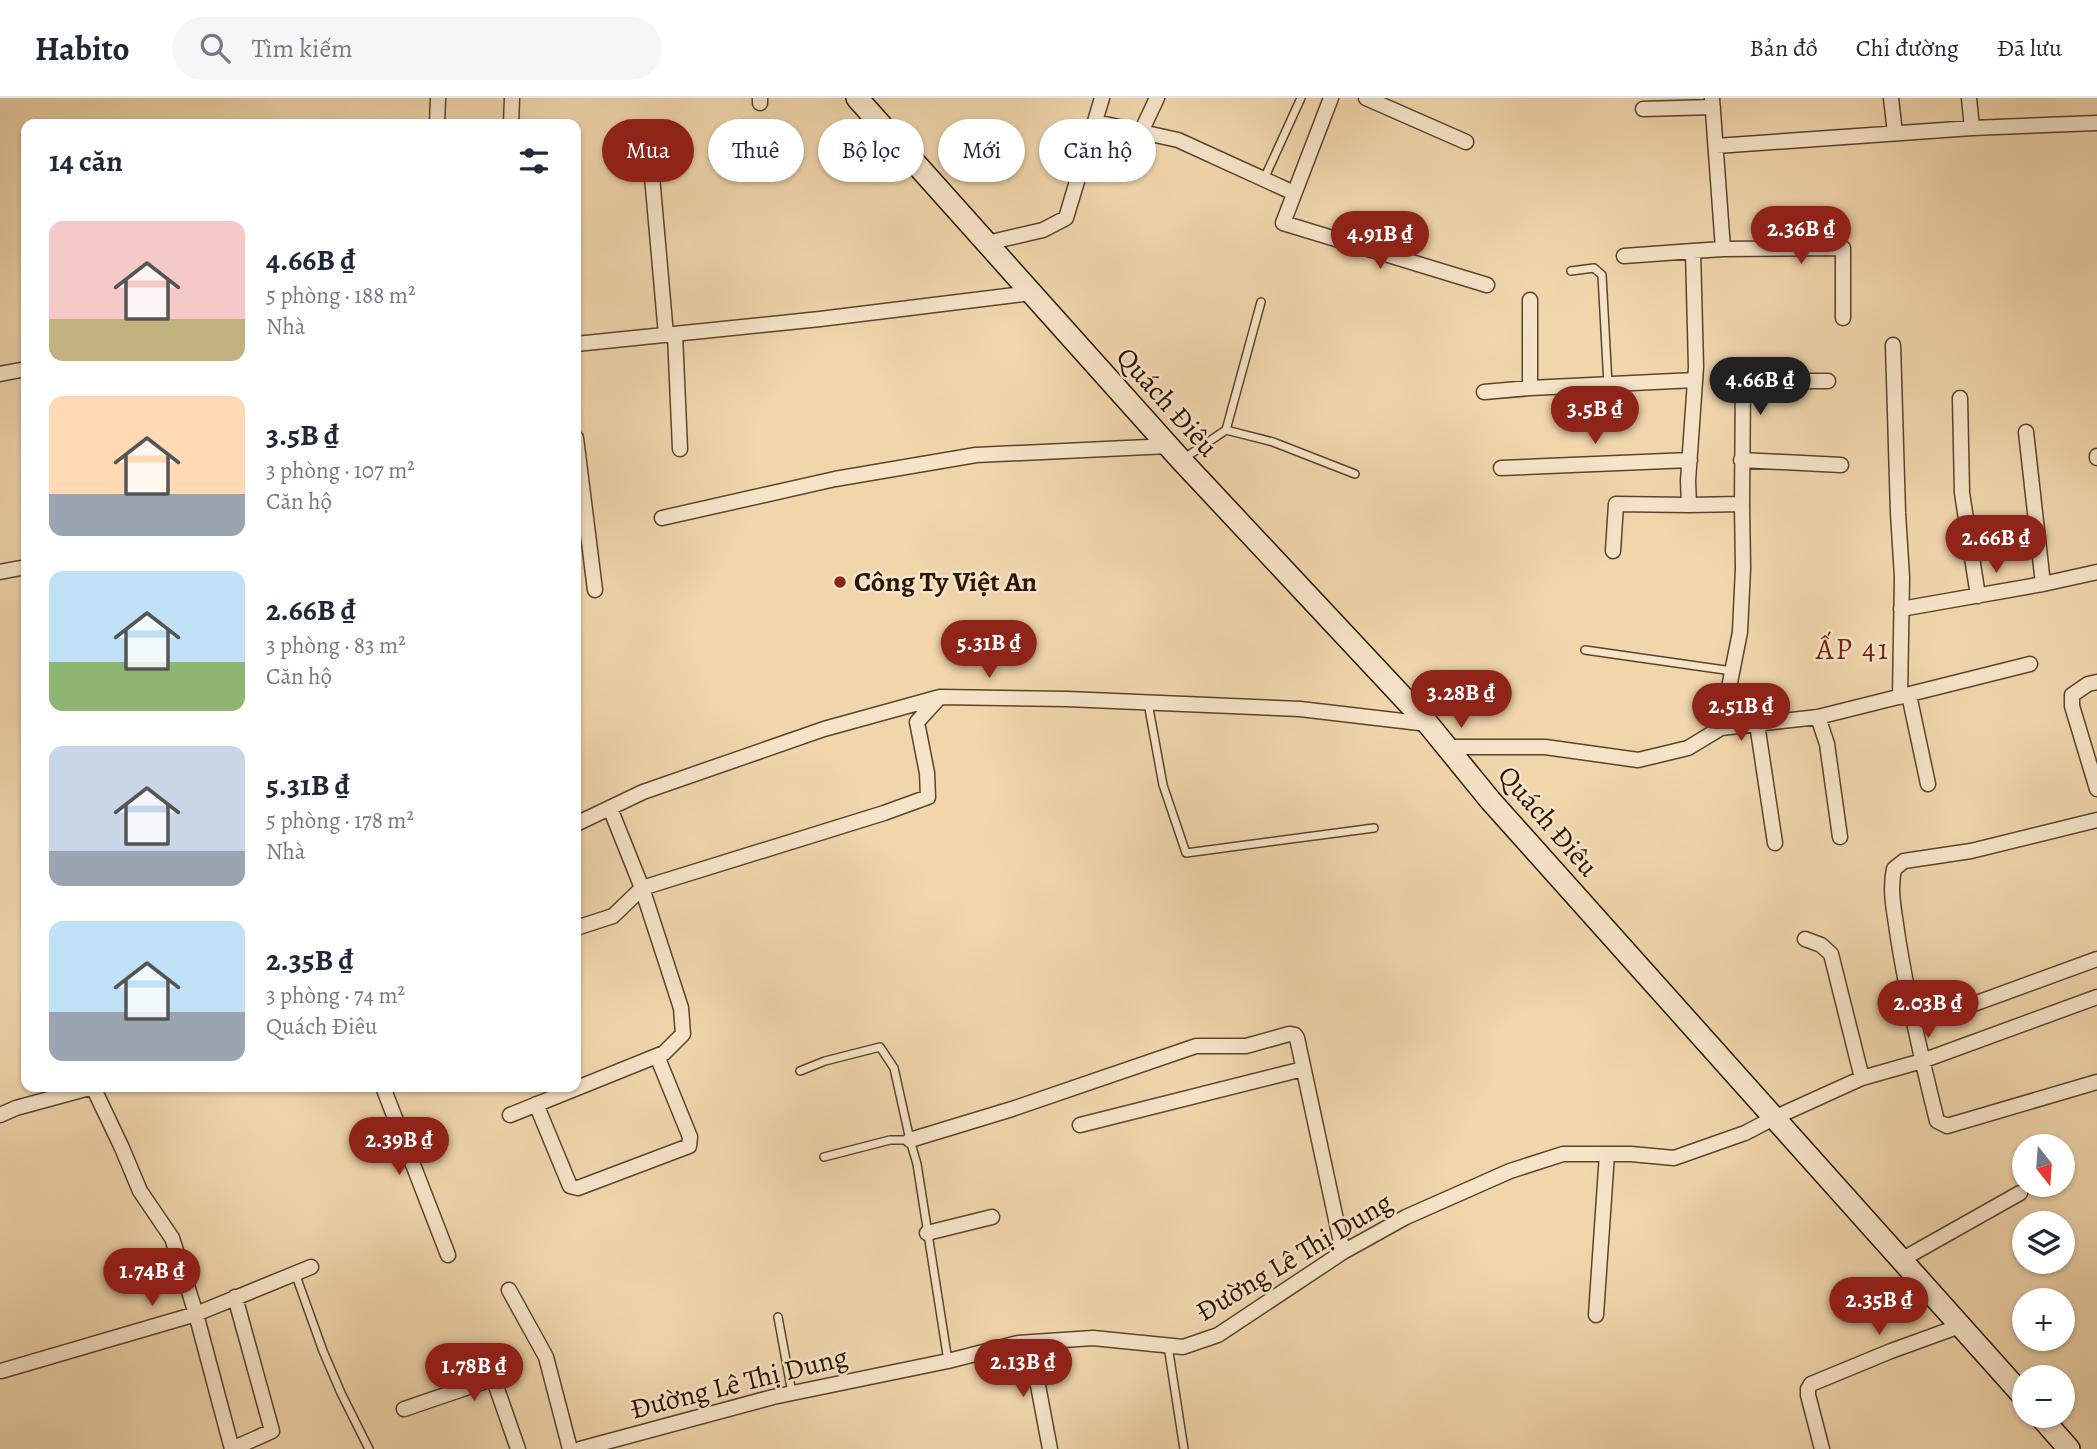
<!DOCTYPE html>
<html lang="vi">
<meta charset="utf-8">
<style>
:root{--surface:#fff;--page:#f6f6f7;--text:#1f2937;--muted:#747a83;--line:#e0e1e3;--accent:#8f2418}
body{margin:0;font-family:Alegreya,serif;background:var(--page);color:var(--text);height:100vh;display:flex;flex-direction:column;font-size:26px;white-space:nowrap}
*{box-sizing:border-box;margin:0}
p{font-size:23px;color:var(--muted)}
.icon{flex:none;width:38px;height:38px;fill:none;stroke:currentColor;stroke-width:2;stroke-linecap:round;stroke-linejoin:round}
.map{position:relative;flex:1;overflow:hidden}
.panel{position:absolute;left:21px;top:21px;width:560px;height:973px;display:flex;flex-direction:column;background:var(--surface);border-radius:14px;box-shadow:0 2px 5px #0004}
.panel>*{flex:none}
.top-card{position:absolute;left:602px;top:21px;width:665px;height:63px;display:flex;gap:14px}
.needle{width:46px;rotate:163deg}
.buttons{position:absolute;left:2012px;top:1036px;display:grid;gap:14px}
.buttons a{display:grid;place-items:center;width:63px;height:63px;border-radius:50%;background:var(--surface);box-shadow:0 2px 5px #0004;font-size:35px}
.price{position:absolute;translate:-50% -60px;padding:0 16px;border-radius:24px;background:var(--accent);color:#fff;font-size:23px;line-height:46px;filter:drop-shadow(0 2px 4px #0008)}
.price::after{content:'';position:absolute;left:50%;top:42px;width:21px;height:16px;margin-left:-10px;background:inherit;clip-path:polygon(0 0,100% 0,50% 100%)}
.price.active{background:#222;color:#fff}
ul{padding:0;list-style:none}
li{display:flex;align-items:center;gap:21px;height:175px;padding:0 28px}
li span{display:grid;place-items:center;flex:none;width:196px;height:140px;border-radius:14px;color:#555}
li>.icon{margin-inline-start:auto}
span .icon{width:84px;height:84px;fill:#fffc;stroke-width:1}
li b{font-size:30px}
h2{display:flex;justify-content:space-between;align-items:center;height:84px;padding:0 28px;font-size:30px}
.chip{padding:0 24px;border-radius:32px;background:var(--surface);box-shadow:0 2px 5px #0004;font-size:24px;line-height:63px}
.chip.active{background:var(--accent);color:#fff}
header{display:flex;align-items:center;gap:42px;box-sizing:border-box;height:98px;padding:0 35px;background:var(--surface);border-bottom:2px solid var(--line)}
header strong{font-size:33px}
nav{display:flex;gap:38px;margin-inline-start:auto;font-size:24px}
.search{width:490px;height:63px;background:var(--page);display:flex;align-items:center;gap:18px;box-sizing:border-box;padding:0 24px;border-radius:38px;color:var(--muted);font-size:26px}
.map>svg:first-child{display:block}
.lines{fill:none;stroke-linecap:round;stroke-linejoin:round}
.service-casing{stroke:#5b442c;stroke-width:10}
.minor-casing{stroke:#5b442c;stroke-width:17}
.secondary-casing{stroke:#291402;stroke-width:24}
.service{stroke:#f6e4c9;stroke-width:7}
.minor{stroke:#f6e4c9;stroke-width:14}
.secondary{stroke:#f6e4c9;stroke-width:21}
.poi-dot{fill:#8f2418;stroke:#f6e4c9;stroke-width:2.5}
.labels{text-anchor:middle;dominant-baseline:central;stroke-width:5;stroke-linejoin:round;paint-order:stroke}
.street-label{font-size:28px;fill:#291402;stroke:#f6e4c9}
.poi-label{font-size:28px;font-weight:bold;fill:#291402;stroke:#f6e4c9;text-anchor:start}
.neighbourhood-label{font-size:30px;letter-spacing:2px;fill:#7a1f14;stroke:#f6e4c9}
</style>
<header>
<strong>Habito</strong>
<div class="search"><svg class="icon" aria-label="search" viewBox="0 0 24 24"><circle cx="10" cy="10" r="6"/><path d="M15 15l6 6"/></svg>Tìm kiếm</div>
<nav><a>Bản đồ</a><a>Chỉ đường</a><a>Đã lưu</a></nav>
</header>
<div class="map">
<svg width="2097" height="1351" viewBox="0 0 2097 1351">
<rect width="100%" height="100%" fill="#f1d6ac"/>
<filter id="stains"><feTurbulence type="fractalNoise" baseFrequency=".00286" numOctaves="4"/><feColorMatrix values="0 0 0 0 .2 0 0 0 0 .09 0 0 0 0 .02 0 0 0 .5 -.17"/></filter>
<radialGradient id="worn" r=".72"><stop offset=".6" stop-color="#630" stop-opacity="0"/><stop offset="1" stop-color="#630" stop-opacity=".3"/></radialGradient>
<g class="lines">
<defs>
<path id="service" d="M1264,81L1301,0
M1571,173L1594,170L1602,177L1608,287
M1226,332L1261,204
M1183,361L1226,332L1273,344L1355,376
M1585,552L1732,573
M1148,605L1163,687L1186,755L1374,730
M800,973L825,963L880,949L894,970L910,1042L917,1066L948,1263
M824,1059L890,1042H910
M295,1175L323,1253L341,1295L369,1351
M778,1219L792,1295
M1168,1248L1184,1351"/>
<path id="minor" d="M1331,0L1283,125L1487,187
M1366,0L1466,44
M1712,0L1723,151L1693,153L1696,269L1688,383L1689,407L1742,406L1743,470L1740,534L1721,630
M1891,0L1895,35
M1969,0L1972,30L2097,25
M760,5V0
M1643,11L1713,9
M1096,24L1178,42L1294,95
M437,26L438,0
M511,26L512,0
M1141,34L1157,0
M1716,48L1972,30
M652,78L666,237
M987,145L1043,132L1066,120L1102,0
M1723,151L1843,150V220
M1624,158L1693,153
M1530,202V290
M675,236L680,351
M576,246L820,221L1031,195
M1893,247L1898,415L1902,479L1900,599
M0,276L26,271
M1484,294L1530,290L1695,282
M1960,300L1962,395L1978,498
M2026,334L2043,486
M576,340L595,492
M2097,358V360
M1741,362L1841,367
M1501,370L1690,362
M1742,406L1743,283H1828
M662,420L835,381L976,357L1169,348
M1613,453L1616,406L1689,407
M0,474L26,469
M1901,511L2043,486L2097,474
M2097,584L2088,586L2072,597V608L2097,691
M1909,597L1928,686
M1818,619L1827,646L1840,739
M1757,626L1775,745
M1448,649H1545L1638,662L1688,650L1721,630L1818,619L2030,566
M2097,722L1971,753L1904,763L1894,771C1889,794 1895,816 1898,840C1908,902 1922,963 1937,1023L1947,1028L2097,984
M576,726L643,694L824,631L940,599L1067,601L1300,611L1428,626
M576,830L613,818L642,790L610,710
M1805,841L1821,847L1831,856L1862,980
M1914,923L1971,907L2097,861
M93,989L122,1050L140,1093L172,1140L196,1216L232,1351
M383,989L448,1157
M536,1006L570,1088L578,1090L689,1048L690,1039L657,958
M0,1017L16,1010L93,989
M510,1017L664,955L683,936L681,910L642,790L884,715L928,699L927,675L917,624L939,600
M1080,1027L1303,971
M910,1042L1012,1011L1196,948H1246L1289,936L1295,937L1297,940L1343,1154
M927,1135L992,1119
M1901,1162L2020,1095
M509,1192L546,1259L570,1351
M1596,1217L1607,1056
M1030,1245L1050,1351
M1,1273L196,1216L311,1169
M404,1311L489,1282L493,1283L496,1288L518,1351
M232,1351L272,1333L235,1199
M580,1351L773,1299L948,1263L1018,1245L1093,1240L1183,1249L1218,1237L1343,1154L1406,1119L1510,1073L1563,1056H1631L1674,1060L1745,1035L1774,1020L1862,980L1922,963L2097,899
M1822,1351L1808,1297V1291L1811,1286L1891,1253L1960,1228"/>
<path id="secondary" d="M857,0L1181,362L1428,626L1490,702L2025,1300
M2040,1318L2069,1351"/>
</defs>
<use href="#service" class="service-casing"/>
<use href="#minor" class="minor-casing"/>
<use href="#secondary" class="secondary-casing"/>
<use href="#service" class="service"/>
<use href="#minor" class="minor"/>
<use href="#secondary" class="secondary"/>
</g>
<circle class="poi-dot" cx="840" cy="484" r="7"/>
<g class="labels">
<g class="street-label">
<text transform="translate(1167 304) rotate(48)">Quách Điêu</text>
<text transform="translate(1548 723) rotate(49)">Quách Điêu</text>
<text transform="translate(1294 1159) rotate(-31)">Đường Lê Thị Dung</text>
<text transform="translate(739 1285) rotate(-14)">Đường Lê Thị Dung</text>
</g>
<g class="poi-label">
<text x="854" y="484">Công Ty Việt An</text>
</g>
<g class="neighbourhood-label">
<text x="1853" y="551">ẤP 41</text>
</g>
</g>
<rect width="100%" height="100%" filter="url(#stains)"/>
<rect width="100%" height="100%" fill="url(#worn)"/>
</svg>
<div class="buttons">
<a><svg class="needle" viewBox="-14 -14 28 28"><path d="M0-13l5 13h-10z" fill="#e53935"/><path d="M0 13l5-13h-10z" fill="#747a83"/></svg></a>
<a><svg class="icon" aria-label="layers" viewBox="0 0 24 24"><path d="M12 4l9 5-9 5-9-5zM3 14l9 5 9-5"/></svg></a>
<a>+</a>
<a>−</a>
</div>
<b class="price" style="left:1801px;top:168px">2.36B ₫</b>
<b class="price" style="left:1380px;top:173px">4.91B ₫</b>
<b class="price active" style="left:1760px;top:319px">4.66B ₫</b>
<b class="price" style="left:1595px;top:348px">3.5B ₫</b>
<b class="price" style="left:1996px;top:477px">2.66B ₫</b>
<b class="price" style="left:989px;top:582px">5.31B ₫</b>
<b class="price" style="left:1461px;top:632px">3.28B ₫</b>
<b class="price" style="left:1741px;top:645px">2.51B ₫</b>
<b class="price" style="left:1928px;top:942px">2.03B ₫</b>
<b class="price" style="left:399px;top:1079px">2.39B ₫</b>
<b class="price" style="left:152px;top:1210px">1.74B ₫</b>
<b class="price" style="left:1879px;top:1239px">2.35B ₫</b>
<b class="price" style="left:1023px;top:1301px">2.13B ₫</b>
<b class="price" style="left:474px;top:1305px">1.78B ₫</b>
<div class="top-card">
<a class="chip active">Mua</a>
<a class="chip">Thuê</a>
<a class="chip">Bộ lọc</a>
<a class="chip">Mới</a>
<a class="chip">Căn hộ</a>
</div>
<section class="panel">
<h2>14 căn<svg class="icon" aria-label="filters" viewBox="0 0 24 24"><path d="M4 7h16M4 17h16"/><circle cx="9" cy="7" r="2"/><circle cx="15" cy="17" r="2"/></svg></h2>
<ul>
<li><span style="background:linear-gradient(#f6c9c9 70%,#c2b280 0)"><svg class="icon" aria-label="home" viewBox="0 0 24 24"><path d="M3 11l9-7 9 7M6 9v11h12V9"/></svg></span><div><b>4.66B ₫</b><p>5 phòng · 188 m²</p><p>Nhà</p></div></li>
<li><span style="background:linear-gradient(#ffd9b3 70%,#9aa5b1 0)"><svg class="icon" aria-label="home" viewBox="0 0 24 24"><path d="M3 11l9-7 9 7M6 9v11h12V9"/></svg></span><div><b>3.5B ₫</b><p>3 phòng · 107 m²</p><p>Căn hộ</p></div></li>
<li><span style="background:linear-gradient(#bfe0f5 65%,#8fb573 0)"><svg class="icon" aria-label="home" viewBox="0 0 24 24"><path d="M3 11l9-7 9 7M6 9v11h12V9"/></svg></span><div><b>2.66B ₫</b><p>3 phòng · 83 m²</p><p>Căn hộ</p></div></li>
<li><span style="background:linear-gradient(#c9d6e8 75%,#9aa5b1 0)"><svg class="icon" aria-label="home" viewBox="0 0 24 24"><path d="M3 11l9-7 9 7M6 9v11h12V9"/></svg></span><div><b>5.31B ₫</b><p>5 phòng · 178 m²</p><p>Nhà</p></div></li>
<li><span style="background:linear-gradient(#bfe0f5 65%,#9aa5b1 0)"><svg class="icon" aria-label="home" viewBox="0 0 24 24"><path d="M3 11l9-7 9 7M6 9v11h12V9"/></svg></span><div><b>2.35B ₫</b><p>3 phòng · 74 m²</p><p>Quách Điêu</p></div></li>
</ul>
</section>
</div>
